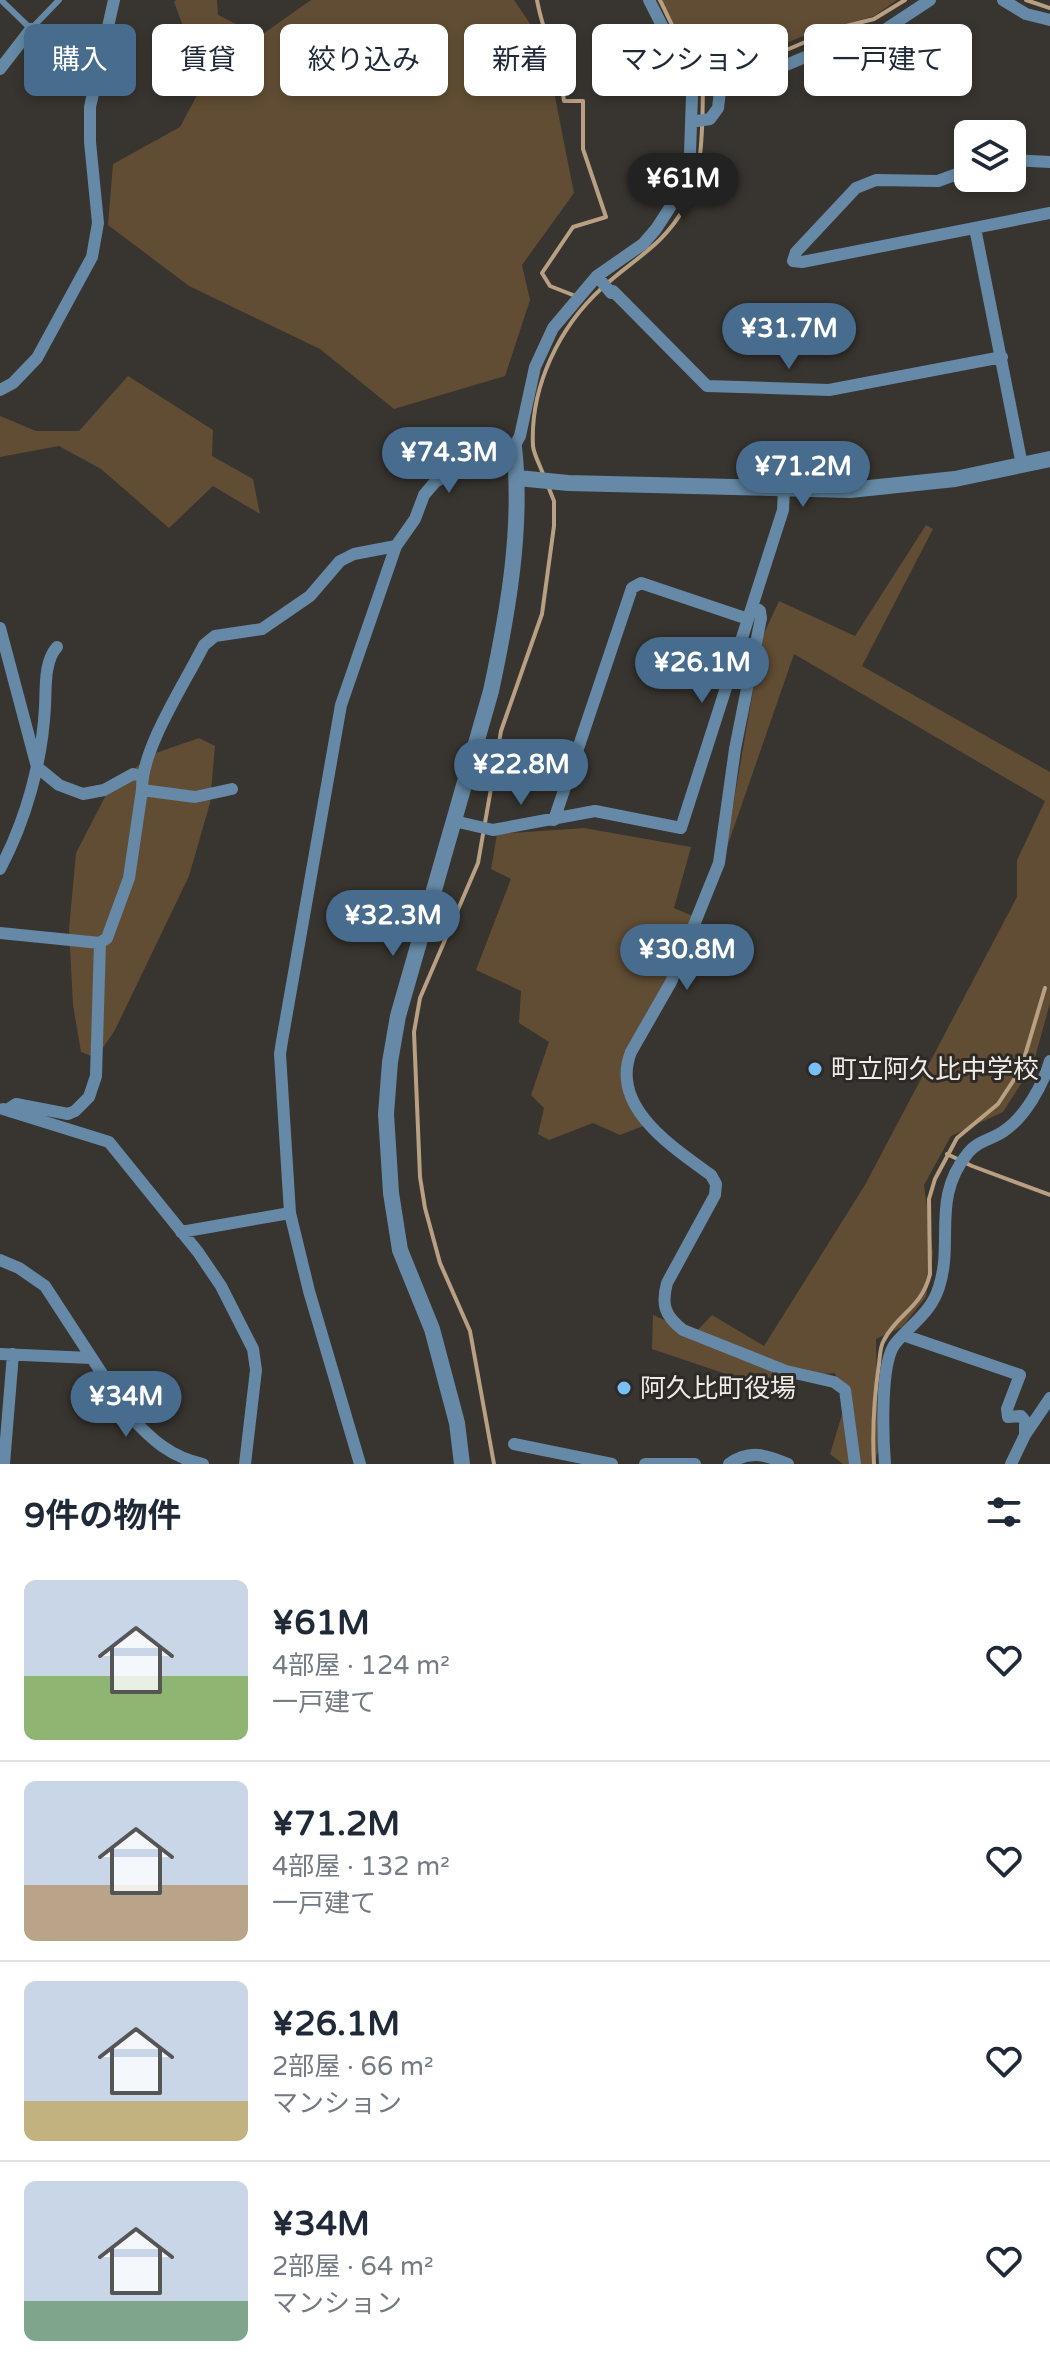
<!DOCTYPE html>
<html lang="ja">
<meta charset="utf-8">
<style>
:root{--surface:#fff;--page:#f6f6f7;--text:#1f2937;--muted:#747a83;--line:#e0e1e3;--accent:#476c8d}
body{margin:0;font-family:"Varela Round","Noto Sans JP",sans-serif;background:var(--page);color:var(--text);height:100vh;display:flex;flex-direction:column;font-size:30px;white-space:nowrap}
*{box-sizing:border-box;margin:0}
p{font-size:26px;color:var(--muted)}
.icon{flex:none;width:44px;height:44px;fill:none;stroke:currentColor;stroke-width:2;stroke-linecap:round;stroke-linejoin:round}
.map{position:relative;height:1464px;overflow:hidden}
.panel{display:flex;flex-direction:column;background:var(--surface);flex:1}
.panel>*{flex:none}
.guide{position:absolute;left:24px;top:24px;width:1002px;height:72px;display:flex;gap:16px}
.controls{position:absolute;left:954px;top:120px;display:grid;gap:16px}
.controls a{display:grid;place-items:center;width:72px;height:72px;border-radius:12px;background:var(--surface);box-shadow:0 4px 12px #0003;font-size:40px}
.price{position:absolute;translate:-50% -68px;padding:0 18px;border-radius:28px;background:var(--accent);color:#fff;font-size:26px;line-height:52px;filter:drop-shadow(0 2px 4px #0008)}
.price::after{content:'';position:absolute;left:50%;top:48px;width:24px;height:18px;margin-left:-12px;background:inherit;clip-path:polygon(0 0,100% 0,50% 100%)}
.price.selected{background:#222;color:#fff}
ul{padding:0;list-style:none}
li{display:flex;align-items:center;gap:24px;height:200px;padding:0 24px}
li+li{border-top:2px solid var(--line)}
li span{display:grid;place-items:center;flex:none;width:224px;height:160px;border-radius:12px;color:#555}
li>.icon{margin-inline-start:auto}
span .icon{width:96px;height:96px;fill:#fffc;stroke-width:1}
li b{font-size:34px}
h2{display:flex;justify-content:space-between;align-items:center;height:96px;padding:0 24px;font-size:34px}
.pill{padding:0 28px;border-radius:12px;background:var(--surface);box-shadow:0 4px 12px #0003;font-size:28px;line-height:72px}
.pill.selected{background:var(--accent);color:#fff}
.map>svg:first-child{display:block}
.green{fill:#614d34}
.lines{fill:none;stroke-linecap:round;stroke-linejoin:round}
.stream{stroke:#b9a082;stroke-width:4}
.service{stroke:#6589a6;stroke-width:6}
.minor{stroke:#6589a6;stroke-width:12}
.tertiary{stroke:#6589a6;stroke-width:16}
.poi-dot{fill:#78bff7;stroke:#2e2a25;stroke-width:3}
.labels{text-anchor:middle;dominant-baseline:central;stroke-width:6;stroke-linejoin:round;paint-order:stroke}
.poi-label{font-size:26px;fill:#eeebe8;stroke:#2e2a25;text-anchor:start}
</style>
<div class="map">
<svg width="1050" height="1464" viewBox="0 0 1050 1464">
<rect width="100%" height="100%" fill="#38342f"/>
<path class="green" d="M176,0H217L218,15L260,36L311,0H514L545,46L574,193L522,265L530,300L505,376L394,409L320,349L189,286L108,225L113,164L180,127L204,82L174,2Z
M657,0H897L874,16L801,37L700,78Z
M128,376L213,430L212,456L253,479L260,514L213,486L169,528L101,469L59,446L0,457V416L36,431H79Z
M926,525L933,529L862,666L1050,772V1003L1033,1065L1003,1112L951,1136L924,1185L933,1253L926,1297L902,1327L876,1339L878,1452L873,1464H843L830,1454L844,1408L835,1373L784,1378L732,1376L652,1349L653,1315L695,1333L712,1315L764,1346L865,1185L1017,897V860L1045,801L794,654L725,853L762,638L779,601L855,636Z
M199,738L215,746L210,803L189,876L115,1030L96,1058L81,1052L73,1005L69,929L76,853L107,793L150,755Z
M584,828L691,847L674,908L695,917L667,982L624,1060V1095L646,1125L620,1135L593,1123L549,1140L538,1134L544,1108L531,1095L549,1042L519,1023L521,991L476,970L511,879L491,869L497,834Z"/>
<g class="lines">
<path class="stream" d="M537,0C543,35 560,66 564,101H583V149L606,217L573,227L542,273L550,286L578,297
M660,0L702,88
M1026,0L1050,8
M543,474C540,465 534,455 533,446C530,387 559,327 602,288C632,260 663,246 684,208C704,171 702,129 703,88L718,73L784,51L838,28L874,19L905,0
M947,1154L972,1166L1050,1195
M494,1464L470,1331L440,1263L425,1208L420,1177L414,1032L420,998L478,863L501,731L542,614L554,526V501L548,486
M874,1464C872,1430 874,1398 879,1364C880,1356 880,1346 884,1340C897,1314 922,1308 930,1274L929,1199L935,1179L957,1138L998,1104L1021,1069L1045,988"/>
<path class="service" d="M1,0L31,29L59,0"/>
<path class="minor" d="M1003,0L1026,14L1050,20
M0,69L31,29L98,66
M691,122L710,119L718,108L720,91L731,83L767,73L822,50L877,35L930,0
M1012,160L1050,162
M968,170L938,181L876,180L856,188L796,252L793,261L802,262L1050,213
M975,228L1022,465
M597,276L611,293L613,291L707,386L829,390L1002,357
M0,390L13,383L37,358L92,257L98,223L90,142V107L114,0
M753,606L760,611L761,618L735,749L719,863L671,982L631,1052C609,1107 674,1148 711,1175L716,1184L715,1195L667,1283C661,1305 665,1316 683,1330L786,1371L834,1382L845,1390L855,1464
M0,628L37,767L59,785L83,794L104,790L133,774L142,776
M142,790L195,797L232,789
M554,820L632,588L641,583L748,619
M454,821L493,830L595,811L681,828L783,510L784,489
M0,869C26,820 42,762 45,707C46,688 44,661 57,647
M0,933L100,943
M3,1109L109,1142L198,1252L221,1286L253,1349L256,1370L245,1464
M7,1110L16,1104L68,1114L75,1111L89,1097L96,1076L100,943L107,938L129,878L142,790C141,749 185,683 204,645L215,636L262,629L310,596L340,561L354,554L396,546
M181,1232L290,1213
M0,1260L19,1268L45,1286L129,1415C151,1439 170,1457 203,1464
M903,1335L1020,1375L1007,1409L1008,1417L1021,1416L1025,1421V1435
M0,1354L91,1358
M514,1444L612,1464
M4,1464L13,1354
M360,1464L309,1291L290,1213L280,1054L282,1041L341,705L396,546L415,519L424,495L435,482L488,451L503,447H514L520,436L535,367L553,328L597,276L643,244L656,229L678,195L685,178L690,153L692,96L675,51L649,0
M645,1464H695
M729,1464C750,1449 766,1455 788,1464
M885,1464C883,1438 880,1363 895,1344C911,1324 931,1313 939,1287C954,1241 931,1198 968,1153C977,1141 991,1140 1004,1131C1025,1117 1043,1085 1050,1061
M1011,1464L1025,1435L1050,1398"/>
<path class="tertiary" d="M518,478L568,483L850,490L955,479L1050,459
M462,1464L457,1423L432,1329L400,1250L391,1193L386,1114L390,1062L398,1016L491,691C508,612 523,527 514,447"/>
</g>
<g class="poi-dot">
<circle cx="815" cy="1069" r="8"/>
<circle cx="624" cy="1388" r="8"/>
</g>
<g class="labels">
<g class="poi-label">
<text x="831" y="1069">町立阿久比中学校</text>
<text x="640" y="1388">阿久比町役場</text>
</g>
</g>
</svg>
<div class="controls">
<a><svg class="icon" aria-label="layers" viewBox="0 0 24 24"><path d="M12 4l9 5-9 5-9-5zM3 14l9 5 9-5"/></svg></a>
</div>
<b class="price selected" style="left:683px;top:221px">¥61M</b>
<b class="price" style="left:789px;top:371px">¥31.7M</b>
<b class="price" style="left:449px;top:495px">¥74.3M</b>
<b class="price" style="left:803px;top:509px">¥71.2M</b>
<b class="price" style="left:702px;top:705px">¥26.1M</b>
<b class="price" style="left:521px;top:807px">¥22.8M</b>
<b class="price" style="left:393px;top:958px">¥32.3M</b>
<b class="price" style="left:687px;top:992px">¥30.8M</b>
<b class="price" style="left:126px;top:1439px">¥34M</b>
<div class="guide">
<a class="pill selected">購入</a>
<a class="pill">賃貸</a>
<a class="pill">絞り込み</a>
<a class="pill">新着</a>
<a class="pill">マンション</a>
<a class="pill">一戸建て</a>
</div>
</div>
<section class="panel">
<h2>9件の物件<svg class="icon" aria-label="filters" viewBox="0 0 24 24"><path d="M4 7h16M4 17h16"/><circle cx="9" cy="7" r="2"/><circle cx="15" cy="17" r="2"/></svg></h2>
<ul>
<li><span style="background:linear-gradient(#c9d6e8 60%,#8fb573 0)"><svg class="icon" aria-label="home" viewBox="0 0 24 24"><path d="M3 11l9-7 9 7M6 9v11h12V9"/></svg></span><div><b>¥61M</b><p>4部屋 · 124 m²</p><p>一戸建て</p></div><svg class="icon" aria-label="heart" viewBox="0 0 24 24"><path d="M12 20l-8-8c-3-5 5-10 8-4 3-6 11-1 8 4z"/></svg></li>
<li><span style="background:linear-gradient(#c9d6e8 65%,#b9a48a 0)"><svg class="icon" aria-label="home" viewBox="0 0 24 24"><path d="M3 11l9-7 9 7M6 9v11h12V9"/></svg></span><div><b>¥71.2M</b><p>4部屋 · 132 m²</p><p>一戸建て</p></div><svg class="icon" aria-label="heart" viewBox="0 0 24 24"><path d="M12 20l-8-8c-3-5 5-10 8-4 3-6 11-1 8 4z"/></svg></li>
<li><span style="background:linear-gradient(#c9d6e8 75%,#c2b280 0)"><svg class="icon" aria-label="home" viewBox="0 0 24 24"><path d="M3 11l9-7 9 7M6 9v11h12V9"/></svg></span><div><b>¥26.1M</b><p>2部屋 · 66 m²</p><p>マンション</p></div><svg class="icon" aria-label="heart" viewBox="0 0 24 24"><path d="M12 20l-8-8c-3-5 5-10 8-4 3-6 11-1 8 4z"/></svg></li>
<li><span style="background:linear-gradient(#c9d6e8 75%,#7fa58c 0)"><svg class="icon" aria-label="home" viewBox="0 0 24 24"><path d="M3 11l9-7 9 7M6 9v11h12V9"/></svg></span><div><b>¥34M</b><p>2部屋 · 64 m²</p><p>マンション</p></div><svg class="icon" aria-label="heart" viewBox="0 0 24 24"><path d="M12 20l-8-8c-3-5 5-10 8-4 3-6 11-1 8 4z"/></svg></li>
</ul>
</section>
